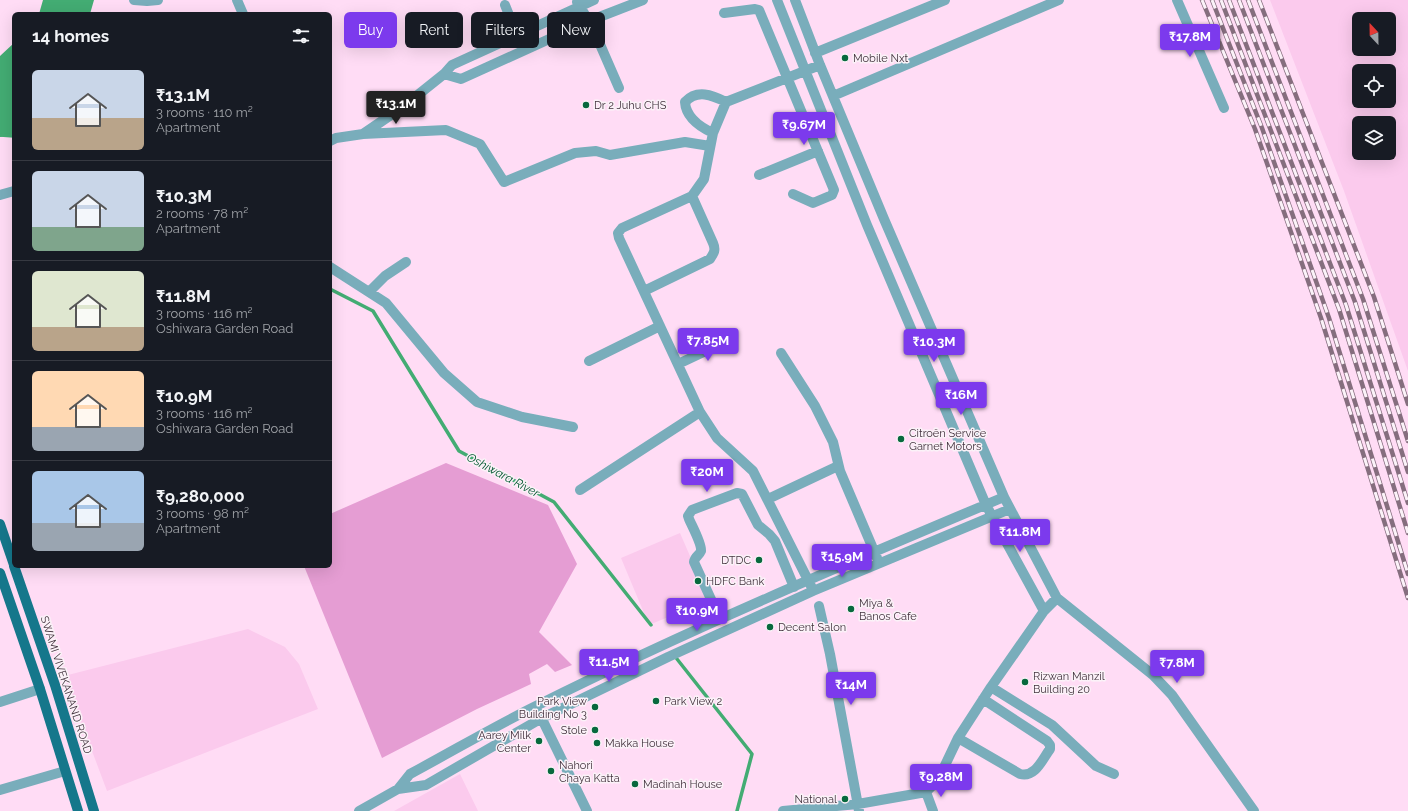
<!DOCTYPE html>
<meta charset="utf-8">
<style>
:root{--surface:#171b24;--page:#20242c;--text:#f1f3f6;--muted:#9ea1a6;--line:#363941;--accent:#7c3aed}
body{margin:0;font-family:Raleway,sans-serif;background:var(--page);color:var(--text);height:100vh;display:flex;flex-direction:column;font-size:15px;white-space:nowrap}
*{box-sizing:border-box;margin:0}
p{font-size:13px;color:var(--muted)}
.icon{flex:none;width:22px;height:22px;fill:none;stroke:currentColor;stroke-width:2;stroke-linecap:round;stroke-linejoin:round}
.map{position:relative;flex:1;overflow:hidden}
.side{position:absolute;left:12px;top:12px;width:320px;height:556px;display:flex;flex-direction:column;background:var(--surface);border-radius:6px;box-shadow:0 4px 16px #0002}
.side>*{flex:none}
.guide{position:absolute;left:344px;top:12px;width:380px;height:36px;display:flex;gap:8px}
.needle{width:26px;rotate:338deg}
.controls{position:absolute;left:1352px;top:12px;display:grid;gap:8px}
.controls a{display:grid;place-items:center;width:44px;height:44px;border-radius:6px;background:var(--surface);box-shadow:0 4px 16px #0002;font-size:20px}
.price{position:absolute;translate:-50% -34px;padding:0 9px;border-radius:4px;background:var(--accent);color:#fff;font-size:13px;line-height:26px;filter:drop-shadow(0 1px 2px #0008)}
.price::after{content:'';position:absolute;left:50%;top:24px;width:12px;height:9px;margin-left:-6px;background:inherit;clip-path:polygon(0 0,100% 0,50% 100%)}
.price.selected{background:#222;color:#fff}
ul{padding:0;list-style:none}
li{display:flex;align-items:center;gap:12px;height:100px;padding:0 20px}
li+li{border-top:1px solid var(--line)}
li span{display:grid;place-items:center;flex:none;width:112px;height:80px;border-radius:6px;color:#555}
li>.icon{margin-inline-start:auto}
span .icon{width:48px;height:48px;fill:#fffc;stroke-width:1}
li b{font-size:17px}
h2{display:flex;justify-content:space-between;align-items:center;height:48px;padding:0 20px;font-size:17px}
.chip{padding:0 14px;border-radius:6px;background:var(--surface);box-shadow:0 4px 16px #0002;font-size:14px;line-height:36px}
.chip.selected{background:var(--accent);color:#fff}
.map>svg:first-child{display:block}
.built{fill:#fbcaed;fill-rule:evenodd}
.green{fill:#e59dd3}
.water{fill:#43ac73}
.lines{fill:none;stroke-linecap:round;stroke-linejoin:round}
.stream{stroke:#43ac73;stroke-width:3.5}
.minor{stroke:#79adbb;stroke-width:10}
.major{stroke:#15778b;stroke-width:10}
.rail-casing{stroke:#856e7e;stroke-width:4.5}
.rail{stroke:#fbf2f8;stroke-width:3;stroke-dasharray:9;stroke-linecap:butt}
.poi-dot{fill:#07693d;stroke:#fbf2f8;stroke-width:1.5}
.labels{text-anchor:middle;dominant-baseline:central;stroke-width:3;stroke-linejoin:round;paint-order:stroke}
.poi-label{font-size:11px;fill:#43323e;stroke:#fbf2f8;text-anchor:start}
.street-label{font-size:11px;fill:#43323e;stroke:#fbf2f8}
.water-label{font-size:12px;font-style:italic;fill:#065933;stroke:#fbf2f8}
</style>
<div class="map">
<svg width="1408" height="811" viewBox="0 0 1408 811">
<rect width="100%" height="100%" fill="#ffdcf5"/>
<path class="built" d="M1270,0H1408V371L1344,191ZM1359,19H1389V49H1359ZM1359,71H1389V101H1359ZM1359,123H1389V153H1359Z
M680,533L709,600L649,625L621,558Z
M248,629L285,647L299,664L318,709L107,791L64,676Z
M460,774L478,811H394Z"/>
<path class="green" d="M446,463L548,505L577,564L539,632L572,665L555,672L547,664L529,674L531,684L477,709L382,758L304,566H330V514Z"/>
<path class="water" d="M43,0H94L90,14H39Z
M14,43V134L0,137V56Z"/>
<g class="lines">
<path class="stream" d="M0,135L14,136
M330,289L373,311L459,451L554,502L651,625
M677,659L752,754L737,811"/>
<path class="minor" d="M134,0L147,1L158,0
M237,0L243,14
M777,0L867,225L986,505L1044,611
M795,0L820,65L884,219L1004,497L1057,598L1153,675L1172,695L1254,811
M1177,0L1224,108
M577,2L592,26L619,88
M505,5L517,35
M724,13L755,9L759,10L834,190L832,195L813,203L793,194
M815,53L945,0
M444,74L461,79L589,21L643,0
M833,96L1059,0
M726,102L713,133L704,179L692,196L622,228L618,233L619,238L700,412L717,438L753,471L811,586
M713,133C700,127 686,118 685,102C697,89 712,95 726,102L820,65
M363,134L446,130L480,144L504,182L575,153L596,151L610,155L685,142L710,146
M330,141L336,138L363,134L404,106L444,74L452,65L594,0
M759,175L818,151
M0,195L14,191
M330,267L386,303L444,373L477,402L522,417L573,427
M370,291L385,276L406,262
M644,291L710,259C714,253 716,250 713,243L692,196
M781,353L815,406L833,442L840,471L877,558
M589,361L660,326
M678,364L729,340
M580,490L700,412
M768,499L838,466
M819,606L830,654L859,811
M720,619L694,562C695,556 699,556 701,551C702,544 692,526 689,519L688,516L692,510L737,493L742,494L758,525L769,534L775,541L794,587
M991,687L1052,725L1096,766L1114,774
M0,702L40,689
M539,713L587,811
M958,738L1020,774C1035,778 1042,760 1050,749V745L1047,741L983,699
M398,789L410,774C453,751 495,726 538,705C690,629 847,563 1004,497
M0,790L65,771
M926,792L933,811
M359,811L398,789L426,785L542,718L668,657L813,591L1010,509
M783,811L858,804L926,792L938,780L958,738L991,687L1044,611L1057,598"/>
<path class="major" d="M0,524L14,565
M14,566L55,685L94,811
M0,573L40,689L78,811"/>
<defs>
<path id="rail" d="M1202,0L1255,129L1321,318L1408,598
M1212,0L1262,128L1329,318L1408,574
M1221,0L1339,309L1408,533
M1229,0L1346,305L1408,503
M1239,0L1355,302L1408,472
M1248,0L1363,299L1408,441
M1259,0L1374,297L1408,404"/>
</defs>
<use href="#rail" class="rail-casing"/>
<use href="#rail" class="rail"/>
</g>
<g class="poi-dot">
<circle cx="845" cy="58" r="4"/>
<circle cx="586" cy="105" r="4"/>
<circle cx="901" cy="439" r="4"/>
<circle cx="759" cy="560" r="4"/>
<circle cx="698" cy="581" r="4"/>
<circle cx="851" cy="609" r="4"/>
<circle cx="770" cy="627" r="4"/>
<circle cx="1025" cy="682" r="4"/>
<circle cx="656" cy="701" r="4"/>
<circle cx="595" cy="707" r="4"/>
<circle cx="595" cy="730" r="4"/>
<circle cx="539" cy="741" r="4"/>
<circle cx="597" cy="743" r="4"/>
<circle cx="551" cy="771" r="4"/>
<circle cx="635" cy="784" r="4"/>
<circle cx="845" cy="799" r="4"/>
</g>
<g class="labels">
<g class="poi-label">
<text x="853" y="58">Mobile Nxt</text>
<text x="594" y="105">Dr 2 Juhu CHS</text>
<text x="909" y="433">Citroën Service<tspan x="909" dy="13">Garnet Motors</tspan></text>
<text x="751" y="560" text-anchor="end">DTDC</text>
<text x="706" y="581">HDFC Bank</text>
<text x="859" y="603">Miya &amp;<tspan x="859" dy="13">Banos Cafe</tspan></text>
<text x="778" y="627">Decent Salon</text>
<text x="1033" y="676">Rizwan Manzil<tspan x="1033" dy="13">Building 20</tspan></text>
<text x="587" y="701" text-anchor="end">Park View<tspan x="587" dy="13">Building No 3</tspan></text>
<text x="664" y="701">Park View 2</text>
<text x="587" y="730" text-anchor="end">Stole</text>
<text x="531" y="735" text-anchor="end">Aarey Milk<tspan x="531" dy="13">Center</tspan></text>
<text x="605" y="743">Makka House</text>
<text x="559" y="765">Nahori<tspan x="559" dy="13">Chaya Katta</tspan></text>
<text x="643" y="784">Madinah House</text>
<text x="837" y="799" text-anchor="end">National</text>
</g>
<g class="street-label">
<text transform="translate(66 685) rotate(72)">SWAMI VIVEKANAND ROAD</text>
</g>
<g class="water-label">
<text transform="translate(503 475) rotate(28)">Oshiwara River</text>
</g>
</g>
</svg>
<div class="controls">
<a><svg class="needle" viewBox="-14 -14 28 28"><path d="M0-13l5 13h-10z" fill="#e53935"/><path d="M0 13l5-13h-10z" fill="#9ea1a6"/></svg></a>
<a><svg class="icon" aria-label="locate" viewBox="0 0 24 24"><circle cx="12" cy="12" r="6"/><path d="M12 2v4M12 18v4M2 12h4M18 12h4"/></svg></a>
<a><svg class="icon" aria-label="layers" viewBox="0 0 24 24"><path d="M12 4l9 5-9 5-9-5zM3 14l9 5 9-5"/></svg></a>
</div>
<b class="price" style="left:1190px;top:58px">₹17.8M</b>
<b class="price selected" style="left:396px;top:125px">₹13.1M</b>
<b class="price" style="left:804px;top:146px">₹9.67M</b>
<b class="price" style="left:708px;top:362px">₹7.85M</b>
<b class="price" style="left:934px;top:363px">₹10.3M</b>
<b class="price" style="left:961px;top:416px">₹16M</b>
<b class="price" style="left:707px;top:493px">₹20M</b>
<b class="price" style="left:1020px;top:553px">₹11.8M</b>
<b class="price" style="left:842px;top:578px">₹15.9M</b>
<b class="price" style="left:697px;top:632px">₹10.9M</b>
<b class="price" style="left:609px;top:683px">₹11.5M</b>
<b class="price" style="left:1177px;top:684px">₹7.8M</b>
<b class="price" style="left:851px;top:706px">₹14M</b>
<b class="price" style="left:941px;top:798px">₹9.28M</b>
<div class="guide">
<a class="chip selected">Buy</a>
<a class="chip">Rent</a>
<a class="chip">Filters</a>
<a class="chip">New</a>
</div>
<section class="side">
<h2>14 homes<svg class="icon" aria-label="filters" viewBox="0 0 24 24"><path d="M4 7h16M4 17h16"/><circle cx="9" cy="7" r="2"/><circle cx="15" cy="17" r="2"/></svg></h2>
<ul>
<li><span style="background:linear-gradient(#c9d6e8 60%,#b9a48a 0)"><svg class="icon" aria-label="home" viewBox="0 0 24 24"><path d="M3 11l9-7 9 7M6 9v11h12V9"/></svg></span><div><b>₹13.1M</b><p>3 rooms · 110 m²</p><p>Apartment</p></div></li>
<li><span style="background:linear-gradient(#c9d6e8 70%,#7fa58c 0)"><svg class="icon" aria-label="home" viewBox="0 0 24 24"><path d="M3 11l9-7 9 7M6 9v11h12V9"/></svg></span><div><b>₹10.3M</b><p>2 rooms · 78 m²</p><p>Apartment</p></div></li>
<li><span style="background:linear-gradient(#dfe7d0 70%,#b9a48a 0)"><svg class="icon" aria-label="home" viewBox="0 0 24 24"><path d="M3 11l9-7 9 7M6 9v11h12V9"/></svg></span><div><b>₹11.8M</b><p>3 rooms · 116 m²</p><p>Oshiwara Garden Road</p></div></li>
<li><span style="background:linear-gradient(#ffd9b3 70%,#9aa5b1 0)"><svg class="icon" aria-label="home" viewBox="0 0 24 24"><path d="M3 11l9-7 9 7M6 9v11h12V9"/></svg></span><div><b>₹10.9M</b><p>3 rooms · 116 m²</p><p>Oshiwara Garden Road</p></div></li>
<li><span style="background:linear-gradient(#a9c7e8 65%,#9aa5b1 0)"><svg class="icon" aria-label="home" viewBox="0 0 24 24"><path d="M3 11l9-7 9 7M6 9v11h12V9"/></svg></span><div><b>₹9,280,000</b><p>3 rooms · 98 m²</p><p>Apartment</p></div></li>
</ul>
</section>
</div>
